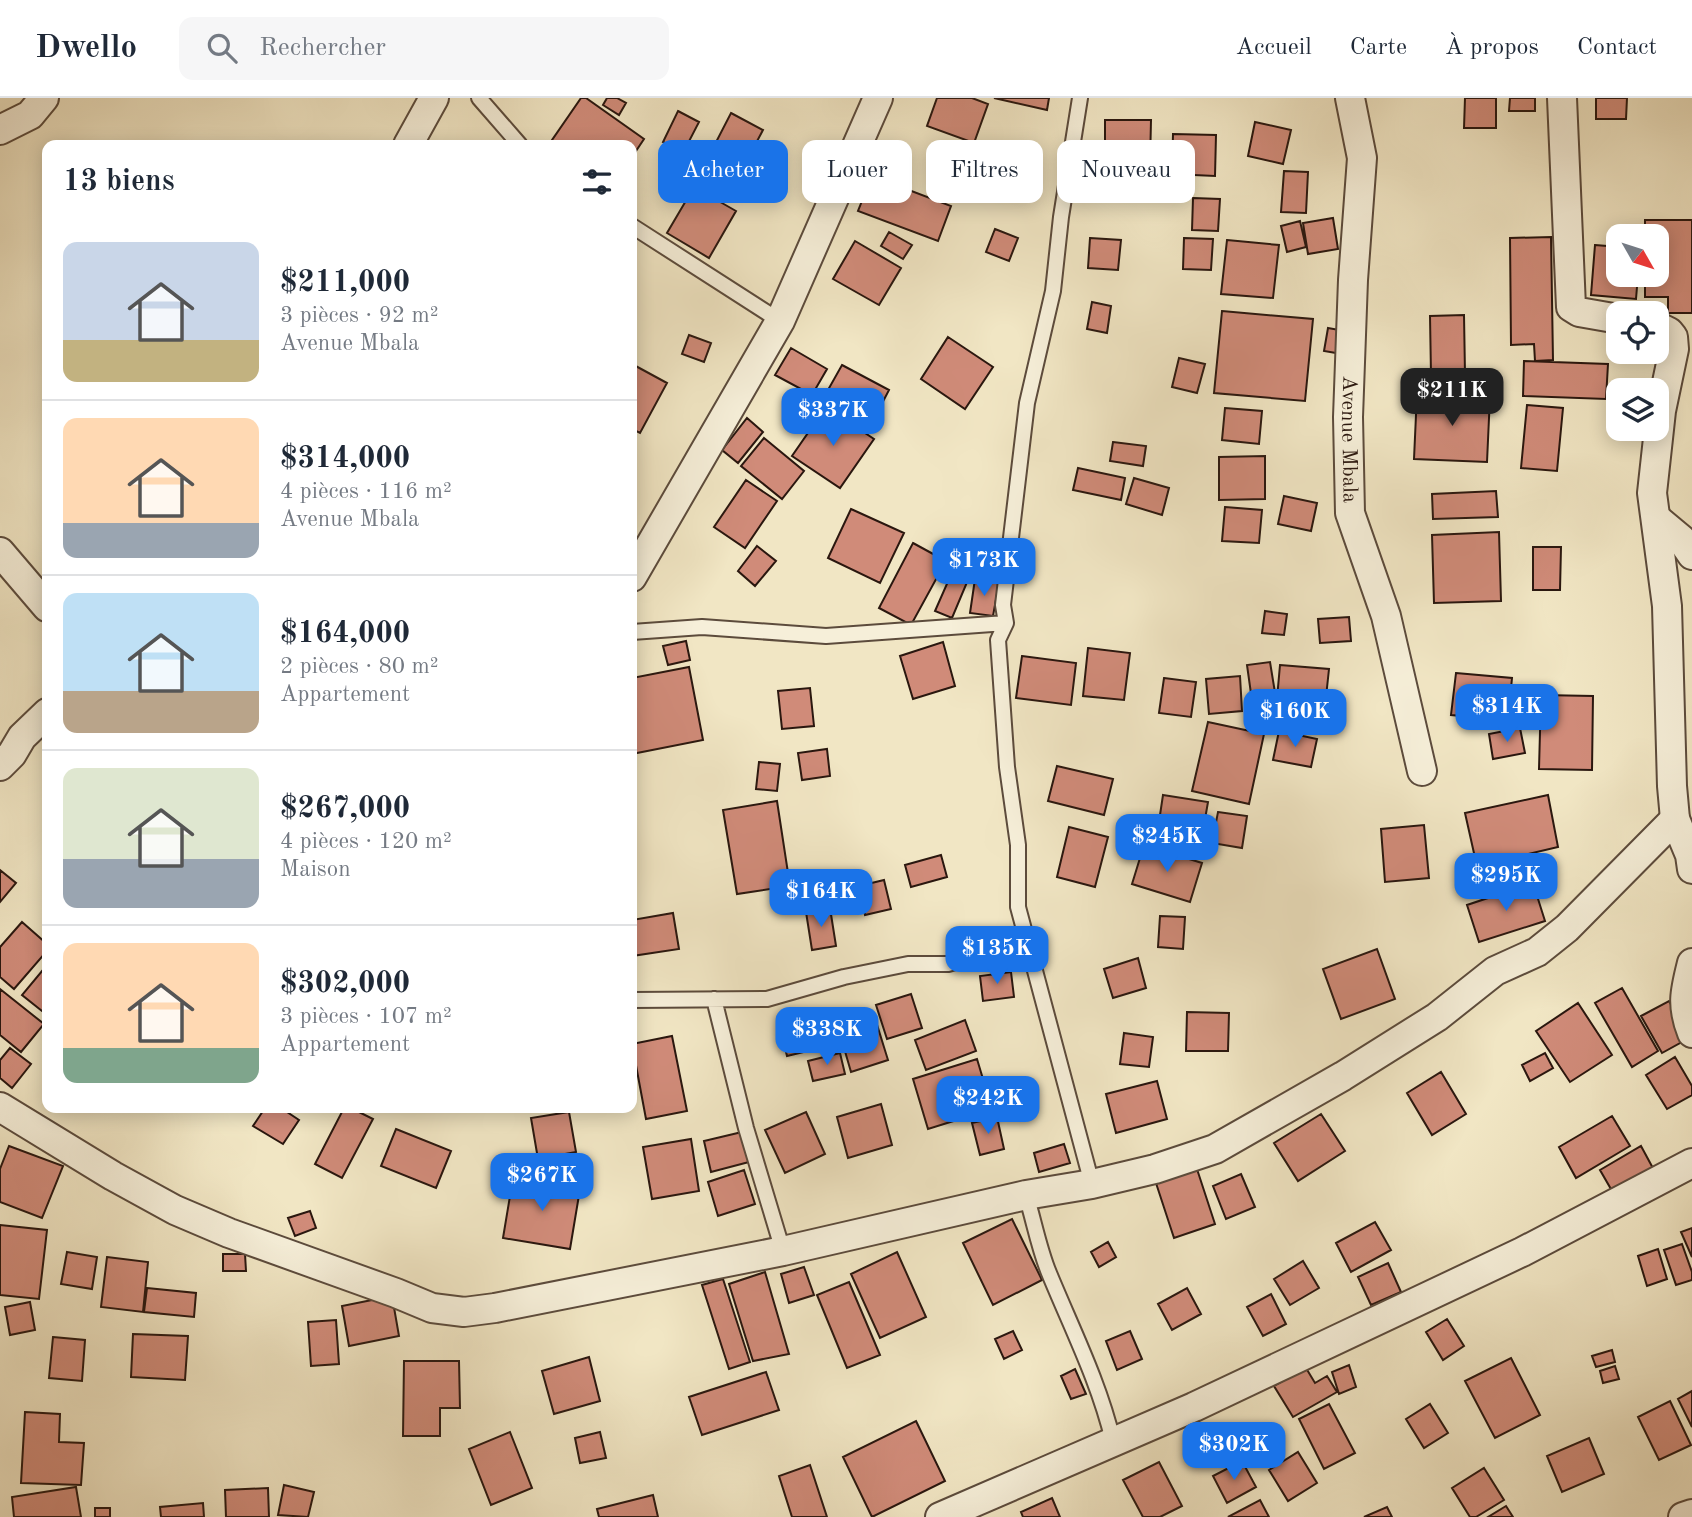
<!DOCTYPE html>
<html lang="fr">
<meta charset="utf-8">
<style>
:root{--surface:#fff;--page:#f6f6f7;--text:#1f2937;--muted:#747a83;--line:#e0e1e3;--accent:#1a73e8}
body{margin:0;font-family:"Old Standard TT",serif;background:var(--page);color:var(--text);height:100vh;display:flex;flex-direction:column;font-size:26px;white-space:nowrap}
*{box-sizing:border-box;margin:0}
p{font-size:23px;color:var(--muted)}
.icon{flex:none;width:38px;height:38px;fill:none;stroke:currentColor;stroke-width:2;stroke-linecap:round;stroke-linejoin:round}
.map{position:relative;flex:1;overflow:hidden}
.details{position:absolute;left:42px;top:42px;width:595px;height:973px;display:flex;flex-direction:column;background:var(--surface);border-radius:14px;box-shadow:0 4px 18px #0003}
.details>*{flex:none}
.guide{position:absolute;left:658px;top:42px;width:665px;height:63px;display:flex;gap:14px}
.needle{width:46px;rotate:129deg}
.buttons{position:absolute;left:1606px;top:126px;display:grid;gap:14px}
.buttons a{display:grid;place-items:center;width:63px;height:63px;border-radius:14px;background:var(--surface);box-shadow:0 4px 18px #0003;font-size:35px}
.price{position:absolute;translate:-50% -60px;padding:0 16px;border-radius:14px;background:var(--accent);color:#fff;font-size:23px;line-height:46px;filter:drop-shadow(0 2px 4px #0008)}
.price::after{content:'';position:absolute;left:50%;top:42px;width:21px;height:16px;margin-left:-10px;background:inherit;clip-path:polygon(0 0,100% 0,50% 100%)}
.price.current{background:#222;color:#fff}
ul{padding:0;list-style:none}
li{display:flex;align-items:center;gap:21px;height:175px;padding:0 21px}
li+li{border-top:2px solid var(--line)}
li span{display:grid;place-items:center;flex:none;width:196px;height:140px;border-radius:14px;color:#555}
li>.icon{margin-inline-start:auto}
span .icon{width:84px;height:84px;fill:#fffc;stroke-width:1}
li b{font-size:30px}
h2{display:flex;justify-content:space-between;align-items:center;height:84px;padding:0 21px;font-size:30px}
.chip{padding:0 24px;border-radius:14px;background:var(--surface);box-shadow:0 4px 18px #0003;font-size:24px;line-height:63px}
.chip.current{background:var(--accent);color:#fff}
header{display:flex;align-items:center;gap:42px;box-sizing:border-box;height:98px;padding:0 35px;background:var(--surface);border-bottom:2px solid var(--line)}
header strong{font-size:33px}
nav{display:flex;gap:38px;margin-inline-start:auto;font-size:24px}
.search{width:490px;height:63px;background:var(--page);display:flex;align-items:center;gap:18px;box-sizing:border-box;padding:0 24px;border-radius:14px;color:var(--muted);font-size:26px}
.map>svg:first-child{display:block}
.building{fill:#d08b79;stroke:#2a170f;stroke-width:2}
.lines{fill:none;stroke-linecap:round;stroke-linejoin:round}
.service-casing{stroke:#5c4b3c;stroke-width:18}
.minor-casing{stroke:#5c4b3c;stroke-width:32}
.service{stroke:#f6efd9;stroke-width:14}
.minor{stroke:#f6efd9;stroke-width:28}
.labels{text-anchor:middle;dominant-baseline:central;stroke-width:5;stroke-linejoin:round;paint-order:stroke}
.street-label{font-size:21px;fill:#2a170f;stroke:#f6efd9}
</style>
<header>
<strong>Dwello</strong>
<div class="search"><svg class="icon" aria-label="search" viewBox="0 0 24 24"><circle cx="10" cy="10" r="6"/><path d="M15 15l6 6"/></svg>Rechercher</div>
<nav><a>Accueil</a><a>Carte</a><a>À propos</a><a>Contact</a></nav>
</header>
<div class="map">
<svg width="1692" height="1419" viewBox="0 0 1692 1419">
<rect width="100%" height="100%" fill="#f1e6c4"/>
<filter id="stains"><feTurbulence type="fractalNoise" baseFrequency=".00286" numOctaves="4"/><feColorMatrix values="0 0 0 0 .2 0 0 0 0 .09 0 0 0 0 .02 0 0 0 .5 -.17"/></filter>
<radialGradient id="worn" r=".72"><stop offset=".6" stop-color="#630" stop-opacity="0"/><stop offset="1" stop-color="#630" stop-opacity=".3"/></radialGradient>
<path class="building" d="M581,0H586L644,41L632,59V47H552L550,45Z
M607,0H617L626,5L619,17L603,7Z
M937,0H972L988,6L974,45L927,28Z
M994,0H1049L1047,12Z
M1465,0H1496V30H1464Z
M1510,0H1535V13H1509Z
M1596,0H1627L1626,21H1596Z
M678,13L699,24L683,55L663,44Z
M731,15L763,32L746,64L714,48Z
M1105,22H1151L1150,65H1105Z
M1255,24L1291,32L1283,66L1248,58Z
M1173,36L1216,37L1215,78L1172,76Z
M1284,73L1308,74L1306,115L1281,114Z
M872,78L951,108L938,143L858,113Z
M694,89L736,113L709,160L667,135Z
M1193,100L1220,101L1218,133L1192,132Z
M1333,120L1338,151L1308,156L1303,125Z
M1645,122H1692V215H1668V199H1645V177H1657V138H1645Z
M1300,123L1306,149L1287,154L1281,128Z
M995,131L1018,140L1009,163L986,154Z
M889,134L912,147L903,161L881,148Z
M1551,139L1553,262L1535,263L1534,246L1511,247L1510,140Z
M1090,140L1121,142L1118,172L1088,170Z
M1184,140L1213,141L1211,172L1183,171Z
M1227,142L1279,147L1273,200L1221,196Z
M855,143L901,170L879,207L833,181Z
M1595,147L1619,149V177H1638L1636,201L1591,197Z
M1092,204L1111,208L1107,235L1087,231Z
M1222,213L1313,221L1305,303L1214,295Z
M1464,217L1465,276L1431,277L1430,218Z
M1328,230L1345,233L1342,256L1324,253Z
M689,237L711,245L704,264L682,256Z
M948,239L993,269L965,311L921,281Z
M791,250L827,271L812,297L775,277Z
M1179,260L1205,266L1197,295L1172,289Z
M1524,263L1608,266L1606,301L1523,298Z
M632,266L667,285L640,335L632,331Z
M842,267L889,292L872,325L824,299Z
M1417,295L1490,298L1487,364L1414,361Z
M1527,307L1563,310L1557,373L1521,370Z
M826,309L874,341L840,390L792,358Z
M1225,310L1262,313L1259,346L1222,342Z
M747,320L763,334L738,365L722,352Z
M764,340L804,373L782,401L741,368Z
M1113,344L1146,348L1143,368L1110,363Z
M1265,358V401L1219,402V359Z
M1078,370L1125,380L1121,402L1073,392Z
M1134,380L1169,390L1162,417L1126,406Z
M746,382L777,403L745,450L714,429Z
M1496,393L1498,419L1433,421L1432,396Z
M1284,398L1317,405L1311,433L1278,426Z
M1225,409L1262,412L1259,445L1222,443Z
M851,411L904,435L880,485L828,460Z
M1499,434L1501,503L1434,505L1432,437Z
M913,445L946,463L911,527L879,510Z
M757,448L776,463L755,488L738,473Z
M1533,449H1561L1560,492H1533Z
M957,463L973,470L952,520L935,513Z
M975,481L999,485L993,518L970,515Z
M1265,513L1287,516L1284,537L1262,535Z
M1349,519L1351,543L1320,545L1318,521Z
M686,543L690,562L668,567L663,548Z
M943,544L955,588L913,601L900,558Z
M1088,550L1130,555L1124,602L1083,598Z
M1022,558L1076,565L1071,607L1016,600Z
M1270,564L1277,607L1253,610L1247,567Z
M1280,567L1329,571L1323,627L1275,623Z
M689,569L703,642L632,656V580Z
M1456,575L1512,580L1508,622L1451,617Z
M1240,578L1242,613L1209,616L1206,581Z
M1164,580L1196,584L1191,619L1159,615Z
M810,590L814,628L782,631L778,593Z
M1541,597L1593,598L1592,672L1539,671Z
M1208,624L1264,636L1249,706L1192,693Z
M1520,630L1525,655L1493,661L1489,636Z
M1279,633L1317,641L1311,669L1273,662Z
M827,651L830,678L802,682L798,655Z
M759,664L780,666L777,693L756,691Z
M1057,668L1113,681L1104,717L1048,703Z
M1163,697L1208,704L1201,744L1157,737Z
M1548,697L1558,749L1520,758L1523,773L1480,782L1465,715Z
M777,703L790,788L737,796L723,712Z
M1218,714L1247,718L1242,750L1212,745Z
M1424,727L1429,780L1385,784L1381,731Z
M1069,729L1108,739L1095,789L1057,779Z
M1144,747L1202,765L1190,804L1132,786Z
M941,757L947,779L911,789L905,767Z
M0,772L16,785L0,804Z
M884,782L891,811L865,817L859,788Z
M1533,785L1545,823L1479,844L1467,807Z
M830,810L836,848L812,852L806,814Z
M673,815L679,851L632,858V822Z
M1160,818L1185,819L1183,851L1158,849Z
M22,824L47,846V853L14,891L0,879V849Z
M1377,851L1395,901L1341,921L1323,871Z
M1138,860L1146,890L1113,900L1104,871Z
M47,867V917L22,897Z
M1011,874L1014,899L983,903L980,878Z
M1622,890L1658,953L1632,969L1595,905Z
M0,891L44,926L21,954L0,937Z
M911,896L922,930L887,941L876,907Z
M1669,903L1689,940L1662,955L1641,918Z
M1578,905L1612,957L1570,984L1536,933Z
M1187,914L1229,915L1228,953H1186Z
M806,915L816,951L787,958L778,922Z
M874,917L888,962L851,974L838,929Z
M965,922L976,953L926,972L915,942Z
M1124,935L1153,939L1149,969L1120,966Z
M672,938L687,1013L646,1021L632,946Z
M10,950L31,966L12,990L0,980V962Z
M840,955L845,976L813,983L808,963Z
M1545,955L1553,970L1530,983L1522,967Z
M1675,959L1692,988V997L1667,1011L1646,977Z
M977,961L992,1011L928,1031L913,981Z
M1441,974L1466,1016L1432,1037L1407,995Z
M1157,983L1167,1021L1116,1035L1106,996Z
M881,1006L892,1047L848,1060L837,1019Z
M265,1010H281L299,1022L283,1046L253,1028Z
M344,1010H351L373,1021L342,1080L315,1066Z
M569,1014L576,1054L538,1061L531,1020Z
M806,1014L825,1056L785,1075L765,1032Z
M1321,1016L1345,1053L1298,1083L1274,1045Z
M1612,1018L1630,1048L1576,1080L1559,1049Z
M997,1019L1004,1051L980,1057L972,1025Z
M396,1031L451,1053L436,1090L381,1068Z
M742,1034L749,1064L711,1074L704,1043Z
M691,1041L699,1093L652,1101L643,1049Z
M1064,1046L1070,1065L1039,1074L1034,1055Z
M9,1048L63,1068L42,1120L0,1104V1071Z
M1641,1048L1655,1074L1615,1098L1600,1072Z
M1195,1065L1215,1126L1174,1140L1154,1079Z
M744,1072L755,1106L718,1118L708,1084Z
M1241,1076L1255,1109L1226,1121L1213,1088Z
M513,1080L580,1091L570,1151L503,1140Z
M310,1113L316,1130L295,1138L288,1120Z
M1012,1121L1042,1182L993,1207L963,1145Z
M1375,1124L1391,1152L1351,1174L1336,1145Z
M0,1127L47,1132L39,1201L0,1197Z
M1692,1130V1159L1681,1134Z
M1108,1144L1116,1159L1099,1169L1091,1154Z
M1682,1146L1692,1174V1182L1676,1187L1664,1152Z
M1658,1151L1667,1181L1647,1188L1638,1158Z
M67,1154L97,1159L92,1191L61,1186Z
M897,1154L926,1219L880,1240L851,1176Z
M223,1156H245L246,1173H223Z
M107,1159L148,1164L143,1214L101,1209Z
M1303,1163L1319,1190L1290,1207L1274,1181Z
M1388,1165L1401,1194L1371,1207L1358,1179Z
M804,1169L814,1197L789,1205L781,1176Z
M765,1174L789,1256L753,1263L729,1186Z
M723,1181L750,1264L729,1271L702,1187Z
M849,1184L880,1257L847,1270L817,1197Z
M147,1190L196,1195L194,1219L144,1214Z
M1187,1190L1201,1216L1172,1232L1158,1206Z
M1271,1196L1286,1226L1263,1238L1247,1209Z
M392,1198L399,1238L349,1248L342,1208Z
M30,1204L35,1232L10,1237L5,1209Z
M1447,1221L1464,1248L1443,1262L1426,1234Z
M336,1222L339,1266L311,1268L308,1224Z
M1013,1233L1022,1252L1004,1261L995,1241Z
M1130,1233L1142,1261L1117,1272L1106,1243Z
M133,1236L188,1238L185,1282L131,1279Z
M53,1239L85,1242L82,1283L49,1280Z
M1612,1252L1615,1264L1596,1269L1592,1258Z
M589,1259L600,1303L554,1316L542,1273Z
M1511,1260L1540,1317L1495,1340L1465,1283Z
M404,1263H459L460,1310H440V1338H403Z
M1349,1267L1356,1289L1339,1296L1332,1274Z
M1615,1268L1619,1281L1603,1285L1600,1273Z
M1306,1270L1315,1285L1327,1278L1337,1294L1293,1319L1274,1288Z
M1075,1271L1086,1296L1071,1301L1061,1278Z
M766,1274L779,1312L702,1337L689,1299Z
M1692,1293V1329L1678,1301Z
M1670,1303L1691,1347L1659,1362L1638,1319Z
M1329,1306L1355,1355L1324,1371L1299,1321Z
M1430,1306L1448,1335L1424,1350L1406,1321Z
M25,1314L60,1316L59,1344L84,1345L81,1387L21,1385Z
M916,1323L945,1383L872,1419L843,1359Z
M510,1334L532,1390L491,1407L469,1351Z
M600,1334L606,1360L580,1365L575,1340Z
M1589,1340L1604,1376L1562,1394L1547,1358Z
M1298,1354L1317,1385L1288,1403L1269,1372Z
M1242,1363L1256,1389L1227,1405L1213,1378Z
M1159,1364L1182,1408L1160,1419H1143L1123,1382Z
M810,1367L827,1419H792L779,1378Z
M1484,1370L1504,1402L1476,1419H1470L1452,1390Z
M284,1387L314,1394L308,1419L278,1417Z
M76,1389L81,1419H14L12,1399Z
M268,1390L269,1419H226L225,1392Z
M653,1397L658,1419H599L597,1411Z
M1052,1400L1060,1419H1023L1021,1414Z
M1260,1402L1269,1419H1228Z
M203,1405L204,1419H161L160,1409Z
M1506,1408L1513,1419H1488Z
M1387,1409L1392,1419H1364Z
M95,1410H110V1419H95Z"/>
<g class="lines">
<defs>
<path id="service" d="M479,0L520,47
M1080,0L1061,119L1053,193L1027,305L1003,507L1006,525L998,542L1007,669L1018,747V809L1092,1086
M632,128L780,223
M632,534L702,529L826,538L1006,525
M714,901L746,1030L783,1153
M632,902L767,901L844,879L908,866H948L962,862L1025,835
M1026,1097C1034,1123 1039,1151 1049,1175C1072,1231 1099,1284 1113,1343"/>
<g id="minor">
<path id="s1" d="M1350,0L1362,60L1353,182L1348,319L1350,415L1386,518L1422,673"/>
<path d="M1562,0L1571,209L1579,214L1619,221"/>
<path d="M0,32L30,17L44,0"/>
<path d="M408,47L434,0"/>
<path d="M1657,228L1669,234L1673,239L1674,251L1661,313L1652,395L1667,508L1672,688L1675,721L1690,757L1692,771"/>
<path d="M1657,421L1681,441L1692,457"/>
<path d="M0,454L47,509"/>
<path d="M632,479L780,223L878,0"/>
<path d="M0,668L12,656L22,639L47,615"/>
<path d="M1692,865C1685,893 1681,907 1692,935"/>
<path d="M0,1009L113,1078L175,1112L229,1135L396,1195L432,1210L464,1214L495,1210L783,1153L1026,1097L1092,1086L1155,1071L1215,1051L1343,978L1437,919L1495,873L1537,854L1567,830L1675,721"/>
<path d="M940,1419L1194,1309L1522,1154L1692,1065"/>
<path d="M1683,1419L1692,1416"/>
</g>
</defs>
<use href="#service" class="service-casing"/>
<use href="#minor" class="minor-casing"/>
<use href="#service" class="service"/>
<use href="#minor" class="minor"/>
</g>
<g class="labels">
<g class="street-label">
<text stroke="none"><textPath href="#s1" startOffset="343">Avenue Mbala</textPath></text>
</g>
</g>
<rect width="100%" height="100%" filter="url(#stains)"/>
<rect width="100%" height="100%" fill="url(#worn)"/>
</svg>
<div class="buttons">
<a><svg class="needle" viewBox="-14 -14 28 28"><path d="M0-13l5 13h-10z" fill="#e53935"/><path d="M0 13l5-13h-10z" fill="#747a83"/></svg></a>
<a><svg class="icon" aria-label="locate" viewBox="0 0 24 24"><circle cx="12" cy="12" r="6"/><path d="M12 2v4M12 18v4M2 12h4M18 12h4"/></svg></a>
<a><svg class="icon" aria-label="layers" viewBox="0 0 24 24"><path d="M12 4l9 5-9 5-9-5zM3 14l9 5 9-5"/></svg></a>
</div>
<b class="price current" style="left:1452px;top:330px">$211K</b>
<b class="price" style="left:833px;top:350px">$337K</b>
<b class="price" style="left:984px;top:500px">$173K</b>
<b class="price" style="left:1507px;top:646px">$314K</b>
<b class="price" style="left:1295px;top:651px">$160K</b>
<b class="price" style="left:1167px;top:776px">$245K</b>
<b class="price" style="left:1506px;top:815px">$295K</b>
<b class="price" style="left:821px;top:831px">$164K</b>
<b class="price" style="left:997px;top:888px">$135K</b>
<b class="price" style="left:827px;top:969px">$338K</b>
<b class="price" style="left:988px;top:1038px">$242K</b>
<b class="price" style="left:542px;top:1115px">$267K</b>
<b class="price" style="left:1234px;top:1384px">$302K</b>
<div class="guide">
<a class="chip current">Acheter</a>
<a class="chip">Louer</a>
<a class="chip">Filtres</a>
<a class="chip">Nouveau</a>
</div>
<section class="details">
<h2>13 biens<svg class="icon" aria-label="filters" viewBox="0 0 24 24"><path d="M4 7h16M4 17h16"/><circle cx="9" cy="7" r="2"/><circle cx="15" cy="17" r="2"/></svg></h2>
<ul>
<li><span style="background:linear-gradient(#c9d6e8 70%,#c2b280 0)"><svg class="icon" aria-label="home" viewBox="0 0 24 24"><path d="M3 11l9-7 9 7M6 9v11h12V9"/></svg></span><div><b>$211,000</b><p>3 pièces · 92 m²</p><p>Avenue Mbala</p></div></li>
<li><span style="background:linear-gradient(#ffd9b3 75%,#9aa5b1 0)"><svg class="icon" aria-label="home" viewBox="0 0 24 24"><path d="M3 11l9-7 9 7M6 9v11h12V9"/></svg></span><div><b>$314,000</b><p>4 pièces · 116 m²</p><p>Avenue Mbala</p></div></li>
<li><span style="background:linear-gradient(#bfe0f5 70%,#b9a48a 0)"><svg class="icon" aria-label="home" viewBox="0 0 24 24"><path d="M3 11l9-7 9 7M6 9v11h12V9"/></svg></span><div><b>$164,000</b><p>2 pièces · 80 m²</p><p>Appartement</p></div></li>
<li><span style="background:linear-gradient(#dfe7d0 65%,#9aa5b1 0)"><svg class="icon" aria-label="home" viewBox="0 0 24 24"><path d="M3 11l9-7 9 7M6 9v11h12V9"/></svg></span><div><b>$267,000</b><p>4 pièces · 120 m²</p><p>Maison</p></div></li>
<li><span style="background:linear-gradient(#ffd9b3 75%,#7fa58c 0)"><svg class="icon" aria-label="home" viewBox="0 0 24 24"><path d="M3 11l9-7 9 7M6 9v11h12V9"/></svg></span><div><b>$302,000</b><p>3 pièces · 107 m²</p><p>Appartement</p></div></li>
</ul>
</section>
</div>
